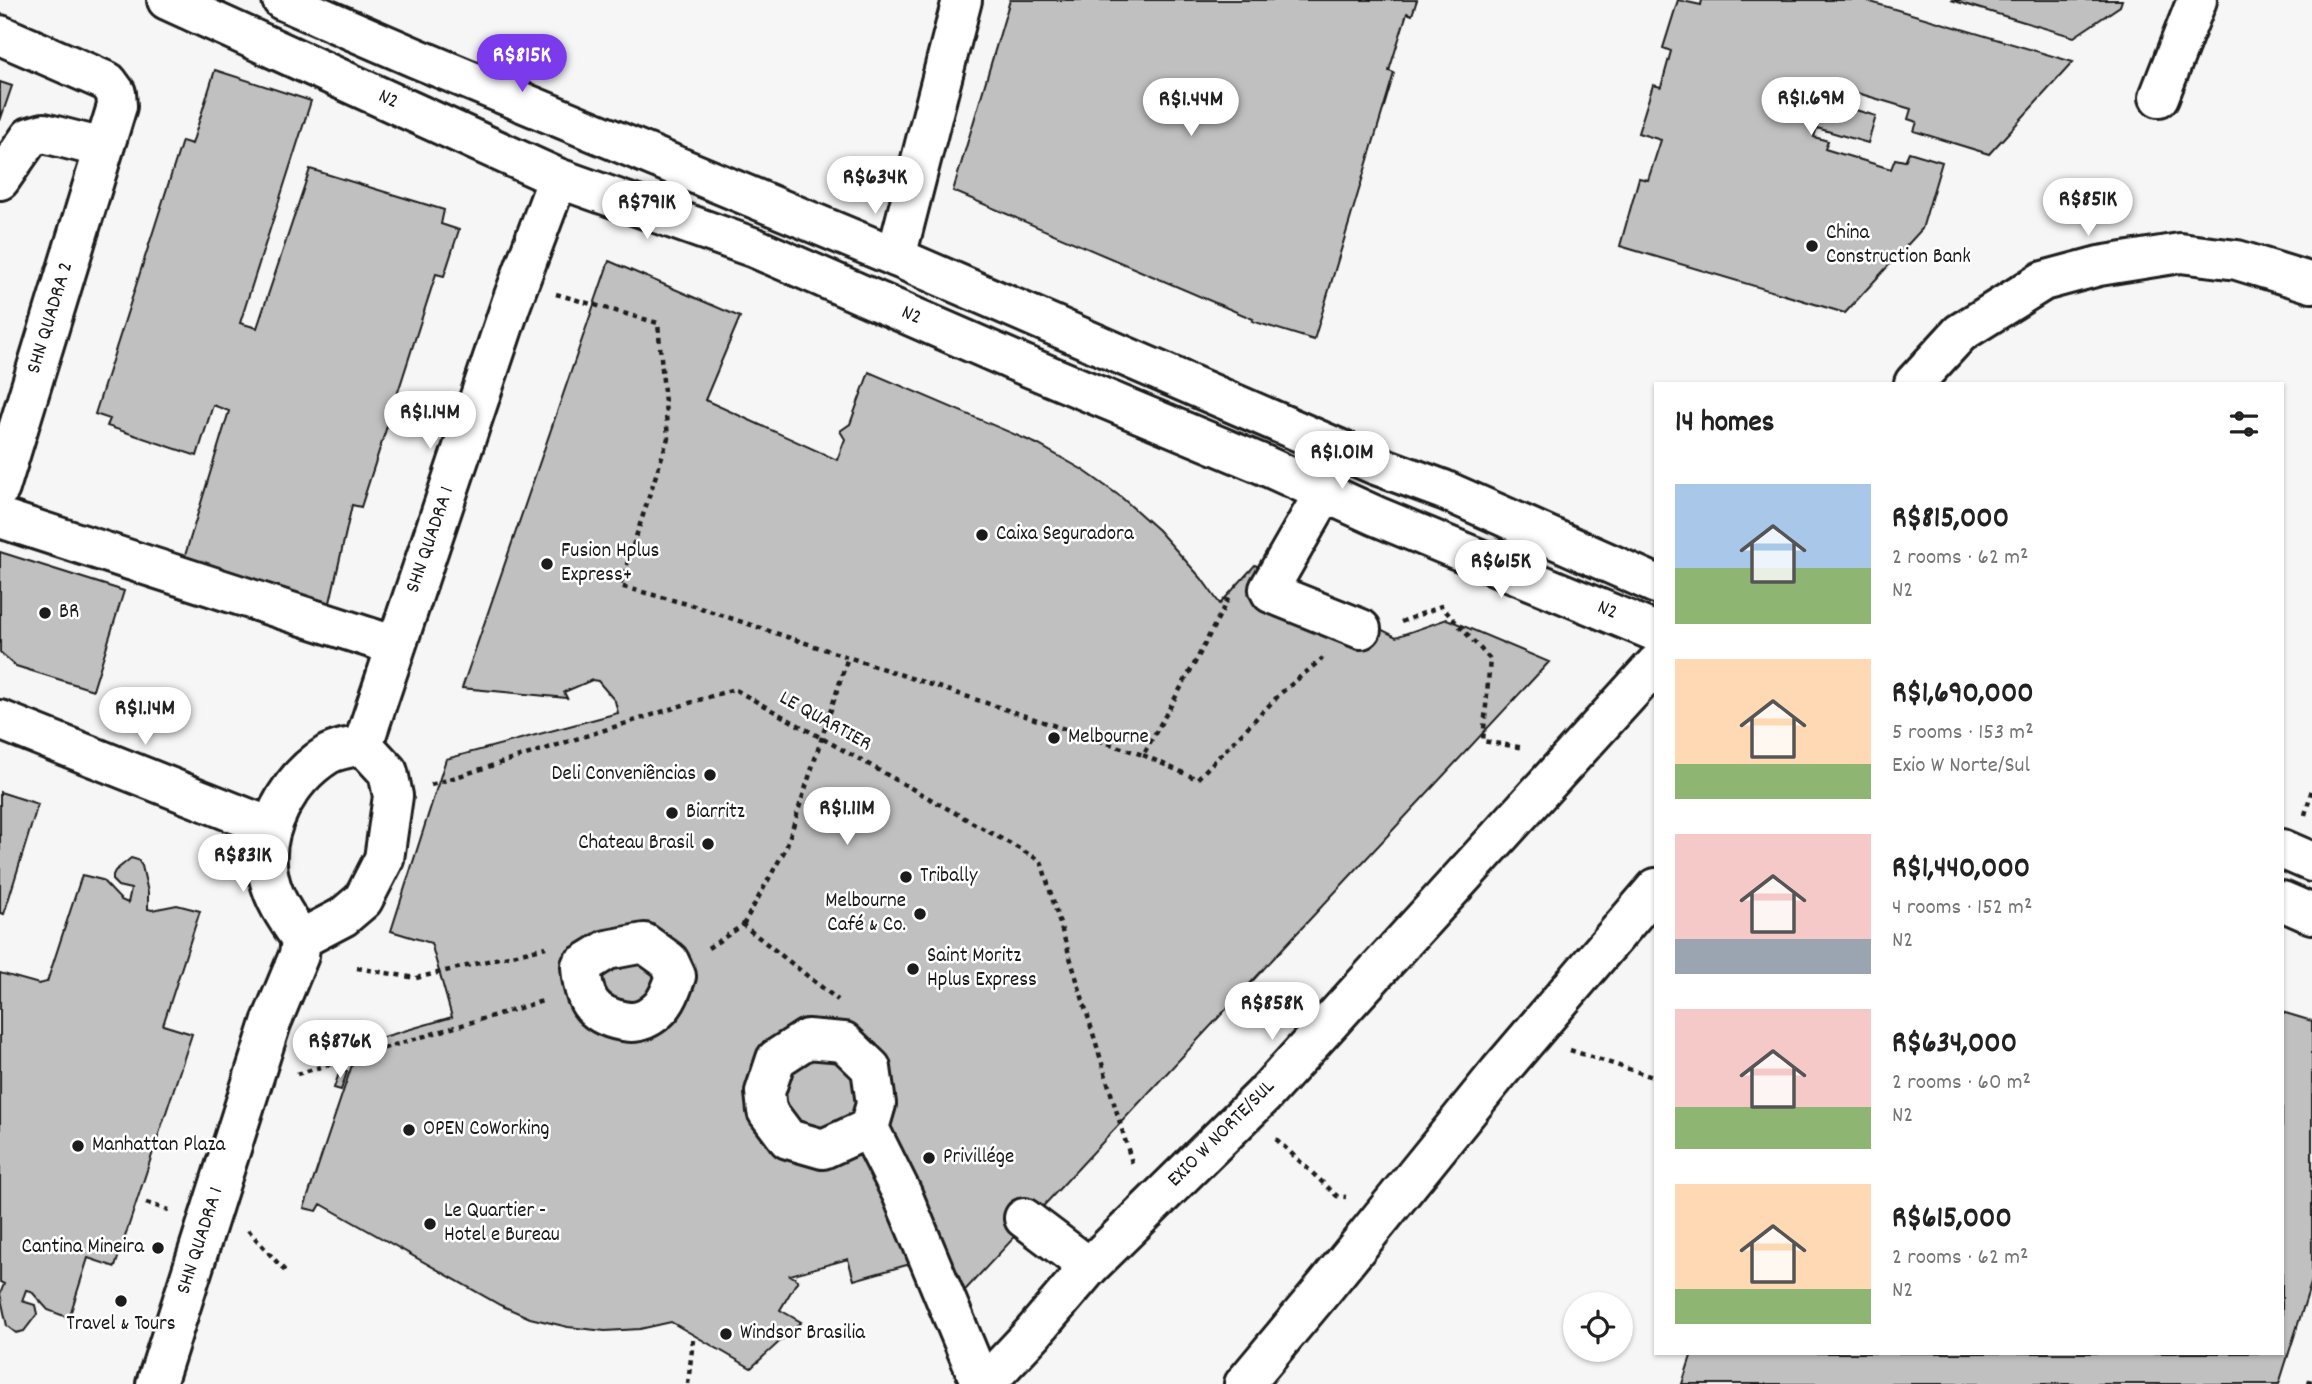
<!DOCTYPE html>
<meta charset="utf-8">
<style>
:root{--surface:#fff;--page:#f2f2f2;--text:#222;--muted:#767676;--accent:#7c3aed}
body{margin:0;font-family:Dekko,sans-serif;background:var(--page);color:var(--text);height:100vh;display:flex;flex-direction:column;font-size:26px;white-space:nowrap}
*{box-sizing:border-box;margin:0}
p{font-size:23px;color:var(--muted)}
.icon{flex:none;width:38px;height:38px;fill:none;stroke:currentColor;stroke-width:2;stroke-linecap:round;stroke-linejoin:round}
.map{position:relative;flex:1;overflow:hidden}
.drawer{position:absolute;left:1654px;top:382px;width:630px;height:973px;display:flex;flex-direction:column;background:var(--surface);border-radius:0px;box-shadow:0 2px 5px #0004}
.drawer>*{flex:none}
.controls{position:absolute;left:1563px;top:1292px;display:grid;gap:14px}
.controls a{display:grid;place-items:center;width:70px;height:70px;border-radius:50%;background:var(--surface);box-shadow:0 2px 5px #0004;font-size:35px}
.price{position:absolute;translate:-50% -60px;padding:0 16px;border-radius:24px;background:#fff;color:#222;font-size:23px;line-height:46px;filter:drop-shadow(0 2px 4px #0008)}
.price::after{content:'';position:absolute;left:50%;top:42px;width:21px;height:16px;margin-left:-10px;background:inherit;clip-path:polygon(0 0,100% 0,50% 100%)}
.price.selected{background:var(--accent);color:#fff}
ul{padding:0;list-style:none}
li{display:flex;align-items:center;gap:21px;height:175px;padding:0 21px}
li span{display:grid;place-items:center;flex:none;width:196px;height:140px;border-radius:0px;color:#555}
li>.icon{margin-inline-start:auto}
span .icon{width:84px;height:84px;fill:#fffc;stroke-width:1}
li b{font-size:30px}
h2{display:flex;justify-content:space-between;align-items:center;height:84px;padding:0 21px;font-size:30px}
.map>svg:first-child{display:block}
.building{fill:#c0c0c0;stroke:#1c1c1c;stroke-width:2}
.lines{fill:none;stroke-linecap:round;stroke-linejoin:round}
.minor-casing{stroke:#1c1c1c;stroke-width:44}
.major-casing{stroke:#1c1c1c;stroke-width:44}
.path{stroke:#1c1c1c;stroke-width:4.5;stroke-dasharray:5 5;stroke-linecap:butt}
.minor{stroke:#fff;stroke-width:38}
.major{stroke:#fff;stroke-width:38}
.poi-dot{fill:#1c1c1c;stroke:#fff;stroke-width:2.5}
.labels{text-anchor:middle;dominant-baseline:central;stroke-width:5;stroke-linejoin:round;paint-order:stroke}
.street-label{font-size:21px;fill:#1c1c1c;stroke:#fff}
.poi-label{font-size:21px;fill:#1c1c1c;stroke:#fff;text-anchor:start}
</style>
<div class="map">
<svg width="2312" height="1384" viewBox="0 0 2312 1384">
<rect width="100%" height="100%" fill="#f6f6f6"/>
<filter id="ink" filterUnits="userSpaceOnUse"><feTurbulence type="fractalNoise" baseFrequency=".0143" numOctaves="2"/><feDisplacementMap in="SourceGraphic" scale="14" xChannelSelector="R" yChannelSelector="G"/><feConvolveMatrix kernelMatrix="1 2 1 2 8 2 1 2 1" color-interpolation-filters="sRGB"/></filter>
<g filter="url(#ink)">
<path class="building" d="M1010,0H1417L1412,15L1407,13L1389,71L1394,73L1314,340L1252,321L1253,319L953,191Z
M1678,0L1701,5L1702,0H1864L2073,62L1989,154L1914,131L1917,122L1908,119L1911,109L1844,89L1841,97L1827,92L1825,101L1876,116L1868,143L1817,128L1814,137L1828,141L1825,149L1891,169L1895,159L1905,161L1909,152L1942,162L1922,229L1845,313L1620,246L1639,178L1648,180L1661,140L1638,133L1653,85L1661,87L1671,51L1663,48Z
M1951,0H2122L2120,6L2074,37Z
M215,70L311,101L240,323L257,328L310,169L444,210L441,224L459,230L444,276L436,274L361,507L352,505L329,607L180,572L229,411L213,405L197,456L107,426L110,419L95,414L182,141L192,144Z
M0,82L12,86L0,121Z
M609,261L740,317L705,400L837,460L845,439L840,431L850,424L869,372L1037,444L1083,470L1121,497L1158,530L1201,578L1220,604L1255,565L1396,637L1447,619L1549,662L955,1301L942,1255L854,1280L848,1259L790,1275L798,1280L780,1310L801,1322L751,1368L671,1322L640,1329L605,1331L568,1327L530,1318L500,1305L321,1204L317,1211L304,1208L359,1044L452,1017L431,943L391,931L446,759L618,713L615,701L598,681L592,680L564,692L567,698L462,688Z
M0,552L124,591L93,690L16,666L0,652Z
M0,792L38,804L4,914L0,913Z
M131,858L138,860L142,866L148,892V909L152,910L177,905L200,911L163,1025L192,1034L115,1267L88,1258L69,1318L48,1310L31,1291L26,1290L22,1301L35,1305L37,1314L24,1331L16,1333L7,1326L0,1294L4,1284L0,1282V973L39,984L47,982L82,875L102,880L121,900L128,903L131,889L118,886L113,881V875L115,871Z
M2282,1012L2312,1021V1280L2279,1384H1682L1692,1353H2282Z
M340,1070L347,1072L341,1090L334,1088Z"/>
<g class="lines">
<defs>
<path id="minor" d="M0,35L108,82L116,93L117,106L0,488
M2159,97L2197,0
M0,180L30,137L44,133L103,148
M896,257L962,0
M1324,493L1269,589L1271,593L1361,629
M0,518L396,646
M0,720L270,827
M363,745L511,304L558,178
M301,939C288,920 274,901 269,878C258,832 289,779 327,755C337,749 352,747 363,745
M301,939L343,917L363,900L384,859L393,796L388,772L363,745
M644,943L669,961L676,976C672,988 667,1002 658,1010C647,1020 637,1024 623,1021C590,1015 583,998 581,966L607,950Z
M807,1039L844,1042L871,1068L876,1104L869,1128L823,1149L788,1139L767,1111L765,1092L776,1059Z
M869,1128L902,1194L981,1384
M1024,1218L1089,1267
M156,1384L271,1023L299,955L301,939
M1244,1384L1325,1287L1499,1072L1656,888"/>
<path id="major" d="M167,0L558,178L755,248L1012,360L1264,465L1376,516L1656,632
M282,0L416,58L896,257L1376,465L1444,490L1656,584
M1914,383L1960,333L2043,281L2099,266L2180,253L2237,260L2312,283
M2282,849L2312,862
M2282,901L2312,914
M985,1384L1033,1333L1089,1267L1263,1096L1656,664"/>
</defs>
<use href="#minor" class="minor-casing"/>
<use href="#major" class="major-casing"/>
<path class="path" d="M556,294L658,323L668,438L620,586L691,605L1143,755L1197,659L1229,597
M1401,622L1441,606L1490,659L1483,741L1524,748
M1143,755L1197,779L1281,693L1323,658
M431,785L734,689L1041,861L1133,1166
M2305,815L2312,789
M743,925L786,848L848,657
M708,948L743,925L838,1000
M357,968L416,978L546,947
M1570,1050L1656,1078
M297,1074L546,1000
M1276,1139L1337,1196L1346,1197
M146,1203L169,1210
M248,1230L285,1271
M688,1384L693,1340
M2309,1384L2312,1375"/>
<use href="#minor" class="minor"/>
<use href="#major" class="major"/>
</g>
</g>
<g class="poi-dot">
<circle cx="1812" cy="246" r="7"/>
<circle cx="982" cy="535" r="7"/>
<circle cx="547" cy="564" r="7"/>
<circle cx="45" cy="613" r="7"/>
<circle cx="1054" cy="738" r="7"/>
<circle cx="710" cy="775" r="7"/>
<circle cx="672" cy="813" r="7"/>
<circle cx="708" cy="844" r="7"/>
<circle cx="906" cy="877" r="7"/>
<circle cx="920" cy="914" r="7"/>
<circle cx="913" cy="969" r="7"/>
<circle cx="409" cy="1130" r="7"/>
<circle cx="78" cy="1146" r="7"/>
<circle cx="929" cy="1158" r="7"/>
<circle cx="430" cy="1224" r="7"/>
<circle cx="158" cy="1248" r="7"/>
<circle cx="121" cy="1301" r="7"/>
<circle cx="726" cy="1334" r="7"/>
</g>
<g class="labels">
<g class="street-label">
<text transform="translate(388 100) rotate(25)">N2</text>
<text transform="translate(911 316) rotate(24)">N2</text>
<text transform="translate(51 318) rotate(-73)">SHN QUADRA 2</text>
<text transform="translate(431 540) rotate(-71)">SHN QUADRA 1</text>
<text transform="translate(1607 611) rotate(23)">N2</text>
<text transform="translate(825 722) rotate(29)">LE QUARTIER</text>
<text transform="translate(1222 1134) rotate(-45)">EXIO W NORTE/SUL</text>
<text transform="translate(201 1241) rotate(-72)">SHN QUADRA 1</text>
</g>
<g class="poi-label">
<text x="1826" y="234">China<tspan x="1826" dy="24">Construction Bank</tspan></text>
<text x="996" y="535">Caixa Seguradora</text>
<text x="561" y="552">Fusion Hplus<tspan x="561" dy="24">Express+</tspan></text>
<text x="59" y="613">BR</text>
<text x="1068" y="738">Melbourne</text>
<text x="696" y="775" text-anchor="end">Deli Conveniências</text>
<text x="686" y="813">Biarritz</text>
<text x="694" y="844" text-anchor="end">Chateau Brasil</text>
<text x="920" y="877">Tribally</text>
<text x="906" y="902" text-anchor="end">Melbourne<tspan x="906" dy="24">Café &amp; Co.</tspan></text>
<text x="927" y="957">Saint Moritz<tspan x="927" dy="24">Hplus Express</tspan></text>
<text x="423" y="1130">OPEN CoWorking</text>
<text x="92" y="1146">Manhattan Plaza</text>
<text x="943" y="1158">Privillége</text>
<text x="444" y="1212">Le Quartier -<tspan x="444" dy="24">Hotel e Bureau</tspan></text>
<text x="144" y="1248" text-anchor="end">Cantina Mineira</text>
<text x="121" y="1325" text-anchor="middle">Travel &amp; Tours</text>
<text x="740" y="1334">Windsor Brasilia</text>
</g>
</g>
</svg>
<div class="controls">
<a><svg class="icon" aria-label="locate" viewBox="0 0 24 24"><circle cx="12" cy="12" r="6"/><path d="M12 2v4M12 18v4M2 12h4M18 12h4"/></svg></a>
</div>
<b class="price selected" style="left:522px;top:94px">R$815K</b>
<b class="price" style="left:1811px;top:137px">R$1.69M</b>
<b class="price" style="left:1191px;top:138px">R$1.44M</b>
<b class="price" style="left:875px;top:216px">R$634K</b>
<b class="price" style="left:2088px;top:238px">R$851K</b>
<b class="price" style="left:647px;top:241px">R$791K</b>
<b class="price" style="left:430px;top:451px">R$1.14M</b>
<b class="price" style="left:1342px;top:491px">R$1.01M</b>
<b class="price" style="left:1501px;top:600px">R$615K</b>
<b class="price" style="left:145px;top:747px">R$1.14M</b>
<b class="price" style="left:847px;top:847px">R$1.11M</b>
<b class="price" style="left:243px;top:894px">R$831K</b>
<b class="price" style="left:1272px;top:1042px">R$858K</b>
<b class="price" style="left:340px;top:1080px">R$876K</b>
<section class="drawer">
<h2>14 homes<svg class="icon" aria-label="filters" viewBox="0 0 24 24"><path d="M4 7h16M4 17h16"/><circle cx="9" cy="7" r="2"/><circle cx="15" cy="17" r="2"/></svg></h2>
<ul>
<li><span style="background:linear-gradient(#a9c7e8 60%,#8fb573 0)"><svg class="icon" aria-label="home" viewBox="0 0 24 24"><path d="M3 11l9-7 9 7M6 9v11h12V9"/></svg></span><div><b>R$815,000</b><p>2 rooms · 62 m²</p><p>N2</p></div></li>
<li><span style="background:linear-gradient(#ffd9b3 75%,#8fb573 0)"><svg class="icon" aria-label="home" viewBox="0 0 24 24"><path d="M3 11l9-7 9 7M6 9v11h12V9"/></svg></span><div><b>R$1,690,000</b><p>5 rooms · 153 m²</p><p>Exio W Norte/Sul</p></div></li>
<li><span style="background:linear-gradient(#f6c9c9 75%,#9aa5b1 0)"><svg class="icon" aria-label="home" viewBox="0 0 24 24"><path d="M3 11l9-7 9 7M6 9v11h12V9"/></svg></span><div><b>R$1,440,000</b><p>4 rooms · 152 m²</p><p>N2</p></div></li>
<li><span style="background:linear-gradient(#f6c9c9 70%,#8fb573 0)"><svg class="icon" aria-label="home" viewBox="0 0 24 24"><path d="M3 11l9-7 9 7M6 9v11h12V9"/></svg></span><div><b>R$634,000</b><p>2 rooms · 60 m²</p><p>N2</p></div></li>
<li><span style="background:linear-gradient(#ffd9b3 75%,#8fb573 0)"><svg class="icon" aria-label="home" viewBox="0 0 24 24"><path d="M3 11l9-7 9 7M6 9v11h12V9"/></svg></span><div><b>R$615,000</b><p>2 rooms · 62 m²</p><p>N2</p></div></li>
</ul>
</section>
</div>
